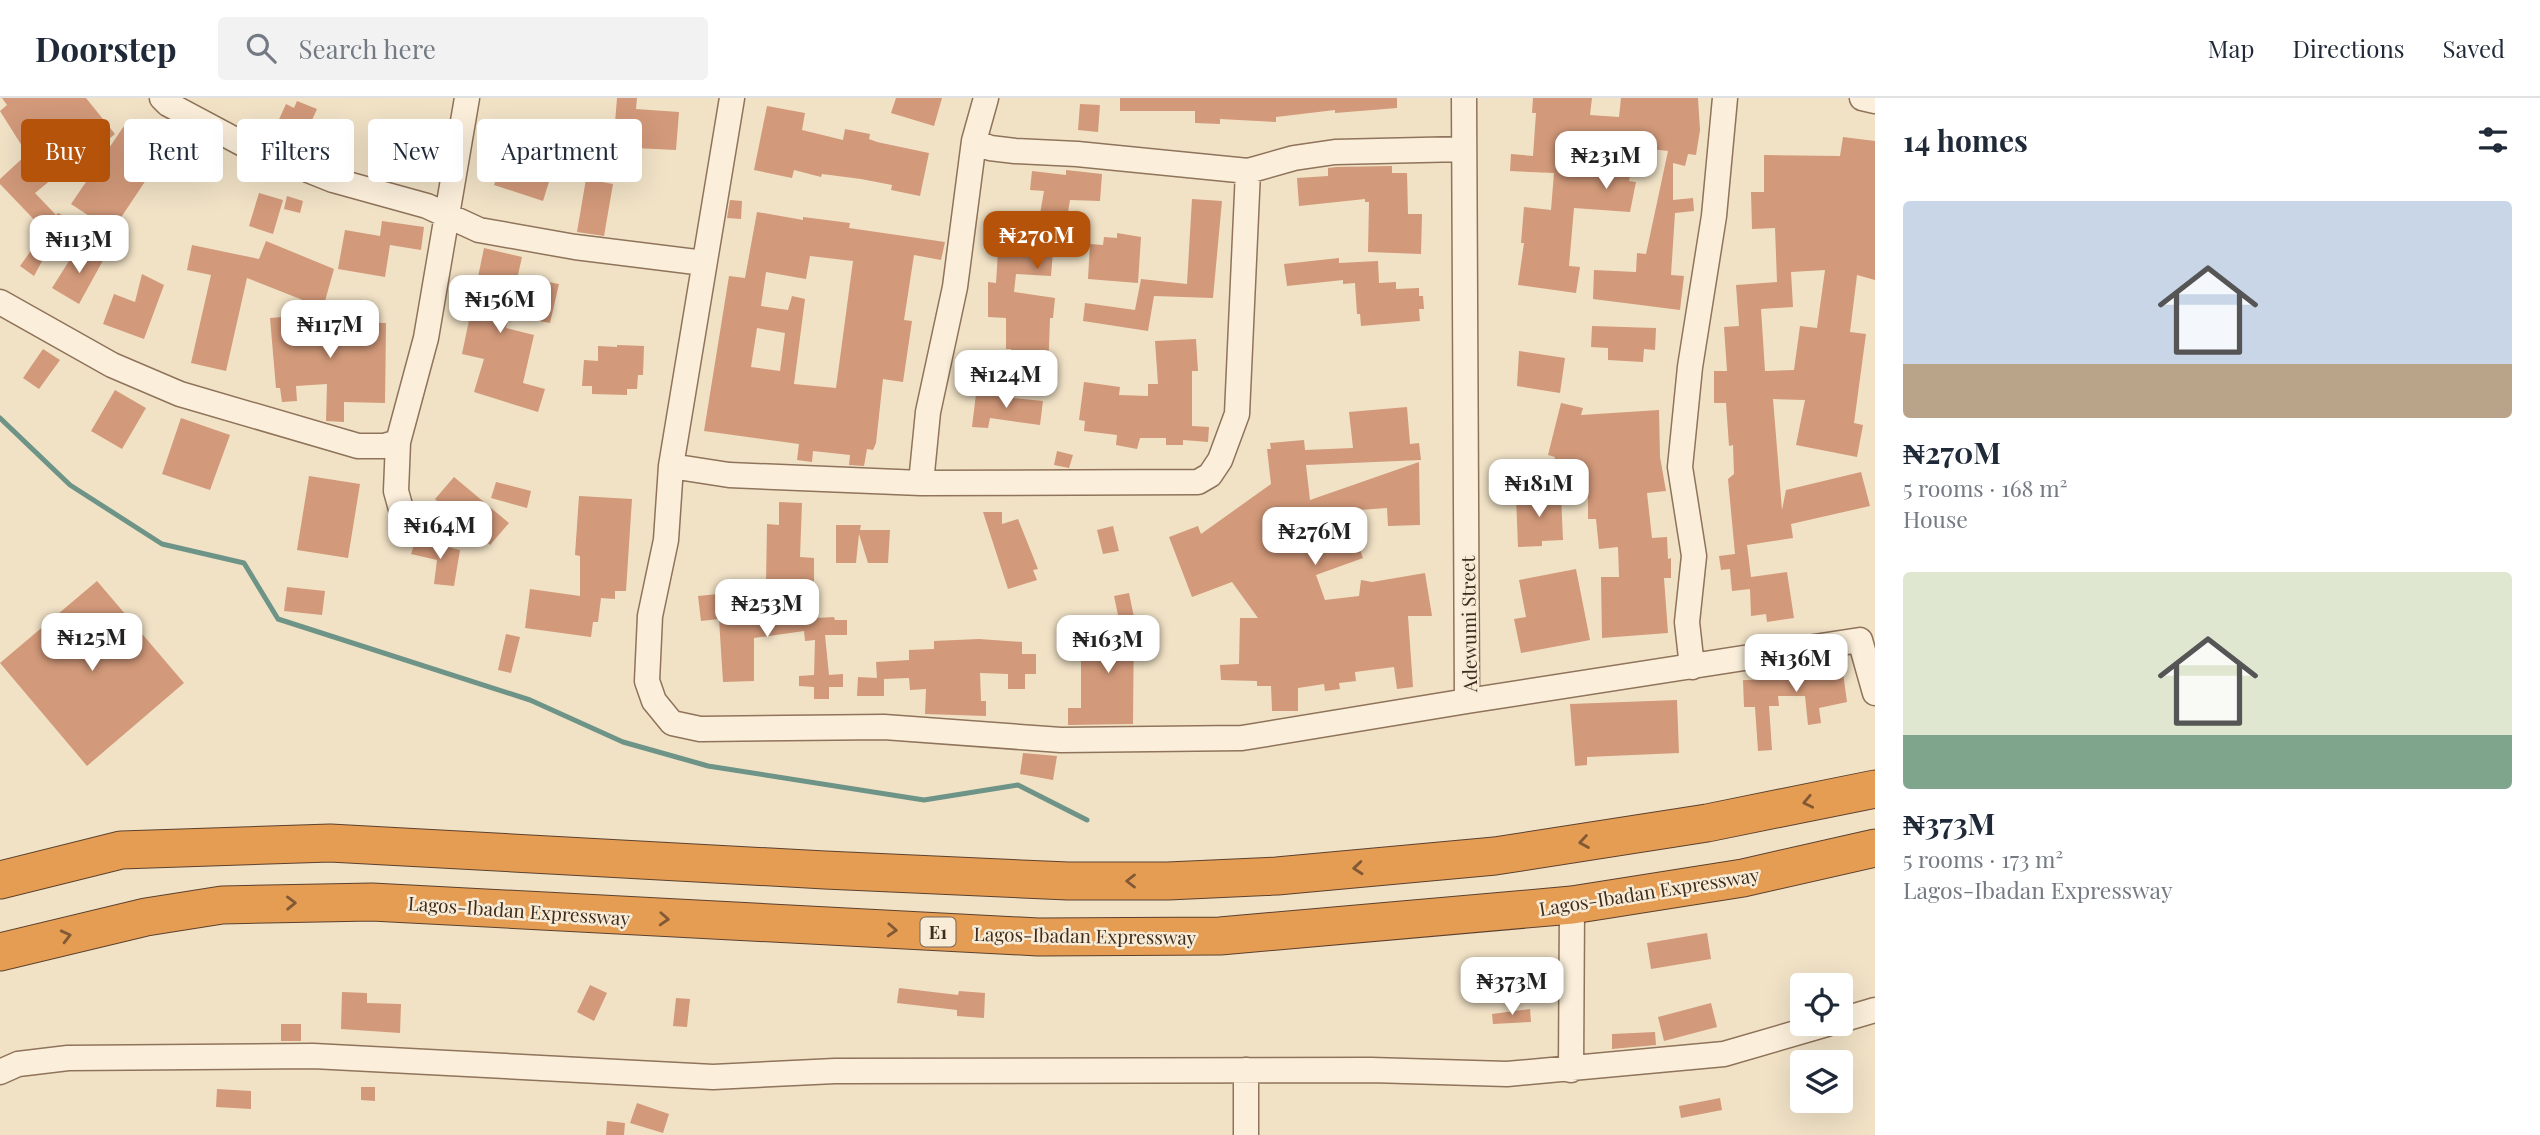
<!DOCTYPE html>
<meta charset="utf-8">
<style>
:root{--surface:#fff;--page:#f2f2f3;--text:#1f2937;--muted:#747a83;--line:#e0e1e3;--accent:#b45309}
body{margin:0;font-family:"Playfair Display",serif;background:var(--page);color:var(--text);height:100vh;display:flex;flex-direction:column;font-size:26px;white-space:nowrap}
*{box-sizing:border-box;margin:0}
p{font-size:23px;color:var(--muted)}
.icon{flex:none;width:38px;height:38px;fill:none;stroke:currentColor;stroke-width:2;stroke-linecap:round;stroke-linejoin:round}
.map{position:relative;flex:1;overflow:hidden}
.side{display:flex;flex-direction:column;background:var(--surface);width:665px}
.side>*{flex:none}
.banner{position:absolute;left:21px;top:21px;width:665px;height:63px;display:flex;gap:14px}
.tools{position:absolute;left:1790px;top:875px;display:grid;gap:14px}
.tools a{display:grid;place-items:center;width:63px;height:63px;border-radius:7px;background:var(--surface);box-shadow:0 7px 28px #0002;font-size:35px}
.price{position:absolute;translate:-50% -60px;padding:0 16px;border-radius:14px;background:#fff;color:#222;font-size:23px;line-height:46px;filter:drop-shadow(0 2px 4px #0008)}
.price::after{content:'';position:absolute;left:50%;top:42px;width:21px;height:16px;margin-left:-10px;background:inherit;clip-path:polygon(0 0,100% 0,50% 100%)}
.price.on{background:var(--accent);color:#fff}
ul{padding:0;list-style:none}
li{display:grid;align-content:center;gap:14px;height:371px;padding:0 28px}
li span{display:grid;place-items:center;height:217px;border-radius:7px;color:#555}
li>.icon{margin-inline-start:auto}
span .icon{width:126px;height:126px;fill:#fffc;stroke-width:1}
li b{font-size:30px}
h2{display:flex;justify-content:space-between;align-items:center;height:84px;padding:0 28px;font-size:30px}
.tag{padding:0 24px;border-radius:7px;background:var(--surface);box-shadow:0 7px 28px #0002;font-size:24px;line-height:63px}
.tag.on{background:var(--accent);color:#fff}
header{display:flex;align-items:center;gap:42px;box-sizing:border-box;height:98px;padding:0 35px;background:var(--surface);border-bottom:2px solid var(--line)}
header strong{font-size:33px}
nav{display:flex;gap:38px;margin-inline-start:auto;font-size:24px}
.search{width:490px;height:63px;background:var(--page);display:flex;align-items:center;gap:18px;box-sizing:border-box;padding:0 24px;border-radius:7px;color:var(--muted);font-size:26px}
main{display:flex;flex:1;min-height:0}
.map>svg:first-child{display:block}
.lines{fill:none;stroke-linecap:round;stroke-linejoin:round}
.stream{stroke:#6e9488;stroke-width:5}
.building{fill:#d2997a;fill-rule:evenodd}
.minor-casing{stroke:#8f735a;stroke-width:27}
.highway-casing{stroke:#5c412e;stroke-width:39}
.minor{stroke:#fbefdb;stroke-width:24}
.highway{stroke:#e59c53;stroke-width:37}
.oneway{stroke:#815934}
.labels{text-anchor:middle;dominant-baseline:central;stroke-width:5;stroke-linejoin:round;paint-order:stroke}
.shield{fill:#f8ecd7;stroke:#766656;stroke-width:2}
.shield-label{font-size:18px;font-weight:bold;fill:#3e2c1f}
.street-label{font-size:19px;fill:#3e2c1f;stroke:#f8ecd7}
</style>
<header>
<strong>Doorstep</strong>
<div class="search"><svg class="icon" aria-label="search" viewBox="0 0 24 24"><circle cx="10" cy="10" r="6"/><path d="M15 15l6 6"/></svg>Search here</div>
<nav><a>Map</a><a>Directions</a><a>Saved</a></nav>
</header>
<main>
<div class="map">
<svg width="1875" height="1037" viewBox="0 0 1875 1037">
<rect width="100%" height="100%" fill="#f1e2c6"/>
<g class="lines">
<path class="stream" d="M0,320L70,387L162,446L244,465L278,521L530,602L623,644L708,668L924,702L1018,687L1087,722"/>
</g>
<path class="building" d="M2,0H86L115,36L60,81L57,77L35,95L56,117L58,115L66,119L34,178L20,168L45,133L0,86V81L27,56L0,13L7,7Z
M617,0H637L636,11L679,14L676,52L613,49Z
M896,0H942L934,28L891,15Z
M1120,0H1397V10L1335,15V12L1276,19V24L1220,21V26L1195,25V13H1120Z
M1533,0H1592L1590,17L1619,19L1621,0H1698L1700,32L1696,57L1688,56L1685,68L1673,65V102L1693,100L1694,113L1675,115L1671,177L1684,178L1680,212L1593,201L1594,172L1636,174L1637,155L1646,156L1668,53L1643,50L1642,54L1635,52L1629,83L1636,84L1630,114L1574,110L1569,168L1580,169L1576,195L1518,187L1524,145H1521L1524,109L1551,112L1554,75L1510,73L1511,56L1533,58L1536,15H1532Z
M297,3L317,11L303,42L298,40L296,43L283,37L285,32L276,28L286,6L294,10Z
M1080,6L1100,7L1098,34L1078,32Z
M767,8L805,15L802,32L843,42L845,31L870,36L869,41L877,44L929,55L920,98L891,92L892,87L861,81L822,76L821,79L794,72L792,80L754,72Z
M126,25L146,39L133,56L154,70L112,133L71,106Z
M1843,39L1875,43V182L1857,177L1850,234L1866,236L1854,325L1863,327L1857,359L1796,347L1805,302L1773,301L1782,412L1786,392L1861,374L1870,408L1791,426L1793,440L1747,447L1751,479L1787,474L1794,520L1767,524L1766,516L1751,518L1750,491L1732,493L1730,471L1721,472L1719,458L1735,456L1728,381L1734,376L1733,347L1729,348L1726,305H1714V273H1727L1724,229L1739,228L1736,187L1777,184L1775,130L1752,131L1751,94H1764V57L1840,58ZM1825,172L1817,230L1800,228L1794,272L1765,273L1761,211L1793,209L1791,174Z
M500,47L555,65L543,103L494,87L500,68L494,66Z
M1392,68V75H1407L1408,116H1422L1421,156L1368,154L1369,104H1365V101L1299,108L1297,80L1328,78V70L1336,69Z
M1066,72L1102,76L1100,103L1070,102L1063,143L1054,141L1051,178L1016,176L1014,194L1055,200L1053,220H1050L1048,275L1011,274V251H1006V220L988,219V184L996,185L998,153L1033,156L1044,93L1030,92L1032,73L1066,77Z
M586,81L613,86L604,138L577,134Z
M259,95L283,102L273,136L249,128Z
M287,98L303,103L300,115L284,111Z
M1192,101L1222,103L1213,200L1154,198L1148,233L1083,223L1085,205L1135,212L1141,181L1187,186Z
M730,102L742,103L741,121L727,120Z
M757,114L803,122V119L850,125L849,130L945,144L941,162L914,157L904,222L912,223L903,284L883,281L876,345L873,352L867,351L864,368L849,367L850,357L813,353L812,364L797,362L799,346L704,333L729,178L745,180ZM810,158L853,163L836,290L794,286L805,201L792,198L788,212L761,208L766,174L806,181ZM757,230L785,235L780,273L751,269Z
M382,123L424,129L421,152L390,147L385,179L338,171L345,132L380,138Z
M1117,135L1141,139L1138,185L1088,181L1090,146L1103,147L1104,139L1117,140Z
M266,143L334,171L323,210L247,180L226,273L191,265L211,177L187,172L192,147L259,161Z
M91,150L106,157L79,206L52,190L74,155L85,162Z
M484,150L522,159L506,230L534,237L523,285L545,291L538,314L474,294L484,261L462,256Z
M1339,160V165L1378,163L1379,185L1396,184V191L1419,190V198H1423L1424,211H1419L1420,223L1361,228L1360,216H1357L1355,185L1343,186V182L1287,188L1284,166Z
M142,176L164,187L144,241L103,226L114,196L135,204Z
M543,183L559,186L550,225L534,222Z
M321,216L319,224L386,225L385,305L344,304V324L326,323L327,286L296,288L297,303L282,304L280,290H276L270,220Z
M1592,228L1656,230L1655,252L1644,251L1643,264L1608,262V250L1591,249Z
M1196,241L1198,273H1192V328L1209,329L1208,344L1183,342V347H1166V340H1140L1137,351L1116,347L1117,337L1084,333L1085,323L1079,322L1084,284L1120,289L1119,297L1148,298V286H1158L1155,243Z
M617,247L644,248L643,277H638L637,291H627V297L592,296V288H582L584,262L598,263V248L617,249Z
M43,251L60,262L39,291L23,280Z
M1519,253L1565,260L1560,295L1517,288Z
M115,292L146,310L122,351L91,333Z
M976,296L1043,303L1040,327L990,320L988,330L972,329Z
M1561,305L1583,310L1581,317L1659,312L1660,359L1666,393L1647,395L1652,440L1667,439L1668,461L1671,460V480H1664L1668,535L1602,540L1601,479H1619L1618,449L1599,451L1596,421H1588V395L1552,388L1557,364H1554L1555,359L1548,357Z
M1407,309L1410,346L1419,345L1421,362L1306,367L1310,402L1419,364L1420,427L1388,428L1387,410L1346,413L1363,460L1316,477L1325,502L1359,498L1361,482L1372,484L1425,475L1432,518H1408L1413,589L1397,591L1394,569L1355,574L1356,583L1339,585L1340,591L1325,593L1324,586L1298,590V613H1272L1271,588H1257V583L1221,582L1220,567L1239,566L1240,520H1258L1232,484L1192,499L1169,439L1198,428L1201,436L1271,386L1267,351H1271L1270,345L1304,342L1305,352L1353,350L1349,314Z
M181,320L230,337L210,392L162,376Z
M1057,353L1073,357L1069,370L1054,367Z
M309,378L360,386L348,460L297,452Z
M454,379L509,425L490,447L480,438L476,443L441,414L444,409L435,401Z
M496,384L531,393L527,410L491,400Z
M1561,396L1563,442L1542,443V448L1518,449L1516,398Z
M579,398L632,401L626,493H615V501L601,500L598,524H593L591,539L525,530L530,491L580,498V458L575,457Z
M779,404L802,405L800,459L814,460V487L766,486L767,426L779,427Z
M983,414H1002V426L1018,421L1038,471L1033,472L1037,482L1008,491Z
M836,427H861L860,432H890L888,465H868L859,436L856,465H836Z
M1113,428L1119,453L1103,456L1097,432Z
M423,443L460,452L454,488L434,486L437,462L411,456L414,447Z
M1576,471L1590,542L1521,555L1514,521L1526,519L1519,482Z
M97,483L184,585L87,668L0,565Z
M287,489L325,493L322,517L284,513Z
M748,493L752,523L798,518L799,521L834,519L835,522H847V537H825L829,577L843,576V589H829V601H814V589L799,588V578L814,577L815,542L805,543L804,533L754,540V583L723,584L719,521L701,523L698,498Z
M1129,495L1134,519L1133,626L1068,627V610H1081V541H1123L1114,498Z
M506,536L520,539L511,575L498,572Z
M979,541L1022,544V556H1036V576H1025V591H1008V576L980,575L981,603H986V618L925,616L926,591L910,592L909,580L884,581V598H857L858,579L877,580L876,564L909,562V552L934,551V543Z
M1841,560L1847,604L1819,610L1821,625L1808,627L1805,598H1778L1779,608H1769L1772,652L1758,653L1755,609H1744L1743,582H1779V571H1799L1798,567Z
M1677,602L1679,655L1587,659V667L1575,668L1570,606Z
M1023,655L1057,658L1053,682L1020,676Z
M1707,835L1711,861L1651,871L1647,845Z
M590,887L607,895L594,923L577,914Z
M899,890L958,897L959,893L985,895L984,920L957,918V912L897,905Z
M342,894L367,895V905L401,906L400,935L341,931Z
M676,900L690,901L687,929L673,928Z
M1711,905L1717,929L1664,943L1658,919Z
M1530,911L1531,924L1493,926L1492,916Z
M281,926H301V943H281Z
M1655,934L1656,947L1612,951V936Z
M361,989H375V1003L361,1002Z
M217,991L251,993V1011L216,1009Z
M1720,1000L1722,1012L1681,1020L1679,1008Z
M637,1005L669,1016L663,1035L630,1025Z
M607,1023L625,1025L624,1037H606Z"/>
<g class="lines">
<defs>
<path id="minor" d="M162,0L168,6L243,46L333,82L427,108L479,132L575,149L704,165
M732,0L671,368L666,442L650,518L647,583L654,603L672,625L700,631L884,629L1061,642L1242,640L1467,603
M1464,0L1467,603L1860,542L1875,595
M1862,0L1875,3
M974,43L990,50L1015,53L1077,56L1248,73L1294,60L1335,54L1464,51
M0,204L112,267L180,296L358,348H384L398,344
M671,368L729,377L921,385L1198,384L1210,377L1220,362L1237,316L1248,73
M921,385L928,314L955,189L974,43L986,0
M413,432L401,411L396,393L398,344L426,240L467,0
M1692,569L1687,524L1694,458L1680,369L1690,269L1714,118L1725,0
M1841,922L1875,912
M1246,972V1037
M1571,972L1572,807
M0,974L18,966L68,960L313,958L713,979L835,973L1371,972L1507,976L1724,956L1827,926"/>
<path id="highway" d="M0,782L121,752L330,745L825,772L1068,783H1168L1277,778L1495,758L1707,725L1875,691
M0,854L146,819L222,807L372,804L1038,839L1220,838L1572,807L1743,780L1875,750"/>
</defs>
<use href="#minor" class="minor-casing"/>
<use href="#highway" class="highway-casing"/>
<use href="#minor" class="minor"/>
<use href="#highway" class="highway"/>
</g>
<defs><path id="oneway-chevron" d="M-2-3.5L2.5 0L-2 3.5" fill="none" stroke-width="1.6" stroke-linecap="round" stroke-linejoin="round" transform="scale(1.75)"/></defs>
<g class="oneway">
<use href="#oneway-chevron" transform="translate(1808 704) rotate(168)"/>
<use href="#oneway-chevron" transform="translate(1584 744) rotate(171)"/>
<use href="#oneway-chevron" transform="translate(1358 770) rotate(175)"/>
<use href="#oneway-chevron" transform="translate(1131 783) rotate(-180)"/>
<use href="#oneway-chevron" transform="translate(291 805) rotate(-1)"/>
<use href="#oneway-chevron" transform="translate(664 821) rotate(3)"/>
<use href="#oneway-chevron" transform="translate(892 832) rotate(3)"/>
<use href="#oneway-chevron" transform="translate(66 838) rotate(-14)"/>
</g>
<g class="labels">
<rect class="shield" x="920.5" y="819.5" width="35" height="29" rx="5"/>
<g class="shield-label">
<text x="938" y="834">E1</text>
</g>
<g class="street-label">
<text transform="translate(1468 526) rotate(-91)">Adewumi Street</text>
<text transform="translate(1649 793) rotate(-9)">Lagos-Ibadan Expressway</text>
<text transform="translate(519 812) rotate(4)">Lagos-Ibadan Expressway</text>
<text transform="translate(1085 837) rotate(1)">Lagos-Ibadan Expressway</text>
</g>
</g>
</svg>
<div class="tools">
<a><svg class="icon" aria-label="locate" viewBox="0 0 24 24"><circle cx="12" cy="12" r="6"/><path d="M12 2v4M12 18v4M2 12h4M18 12h4"/></svg></a>
<a><svg class="icon" aria-label="layers" viewBox="0 0 24 24"><path d="M12 4l9 5-9 5-9-5zM3 14l9 5 9-5"/></svg></a>
</div>
<b class="price" style="left:1606px;top:93px">₦231M</b>
<b class="price on" style="left:1037px;top:173px">₦270M</b>
<b class="price" style="left:79px;top:177px">₦113M</b>
<b class="price" style="left:500px;top:237px">₦156M</b>
<b class="price" style="left:330px;top:262px">₦117M</b>
<b class="price" style="left:1006px;top:312px">₦124M</b>
<b class="price" style="left:1539px;top:421px">₦181M</b>
<b class="price" style="left:440px;top:463px">₦164M</b>
<b class="price" style="left:1315px;top:469px">₦276M</b>
<b class="price" style="left:767px;top:541px">₦253M</b>
<b class="price" style="left:92px;top:575px">₦125M</b>
<b class="price" style="left:1108px;top:577px">₦163M</b>
<b class="price" style="left:1796px;top:596px">₦136M</b>
<b class="price" style="left:1512px;top:919px">₦373M</b>
<div class="banner">
<a class="tag on">Buy</a>
<a class="tag">Rent</a>
<a class="tag">Filters</a>
<a class="tag">New</a>
<a class="tag">Apartment</a>
</div>
</div>
<section class="side">
<h2>14 homes<svg class="icon" aria-label="filters" viewBox="0 0 24 24"><path d="M4 7h16M4 17h16"/><circle cx="9" cy="7" r="2"/><circle cx="15" cy="17" r="2"/></svg></h2>
<ul>
<li><span style="background:linear-gradient(#c9d6e8 75%,#b9a48a 0)"><svg class="icon" aria-label="home" viewBox="0 0 24 24"><path d="M3 11l9-7 9 7M6 9v11h12V9"/></svg></span><div><b>₦270M</b><p>5 rooms · 168 m²</p><p>House</p></div></li>
<li><span style="background:linear-gradient(#dfe7d0 75%,#7fa58c 0)"><svg class="icon" aria-label="home" viewBox="0 0 24 24"><path d="M3 11l9-7 9 7M6 9v11h12V9"/></svg></span><div><b>₦373M</b><p>5 rooms · 173 m²</p><p>Lagos-Ibadan Expressway</p></div></li>
</ul>
</section>
</main>
